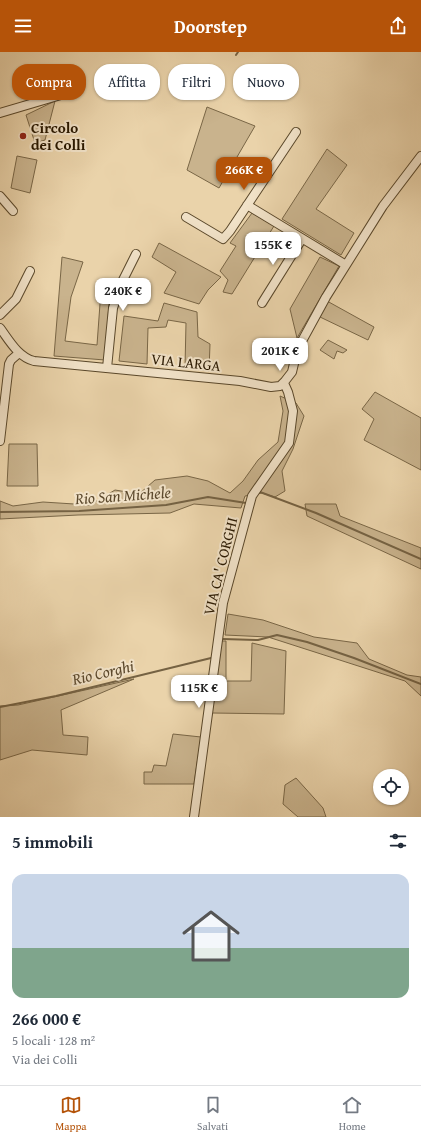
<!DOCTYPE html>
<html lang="it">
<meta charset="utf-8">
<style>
:root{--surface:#fff;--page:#f6f6f7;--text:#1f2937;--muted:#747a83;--line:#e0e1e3;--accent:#b45309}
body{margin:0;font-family:"Gentium Book Plus",serif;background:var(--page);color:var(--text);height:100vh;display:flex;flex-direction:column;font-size:15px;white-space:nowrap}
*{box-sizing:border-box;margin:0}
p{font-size:13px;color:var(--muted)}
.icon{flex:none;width:22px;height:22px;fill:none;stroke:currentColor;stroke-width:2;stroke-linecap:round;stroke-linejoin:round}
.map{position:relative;height:765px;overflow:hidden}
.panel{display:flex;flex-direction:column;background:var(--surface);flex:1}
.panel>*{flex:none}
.top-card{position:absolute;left:12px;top:12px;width:397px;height:36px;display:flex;gap:8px}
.tools{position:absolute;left:373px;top:717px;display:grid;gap:8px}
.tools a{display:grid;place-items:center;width:36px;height:36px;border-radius:50%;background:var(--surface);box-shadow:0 1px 3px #0004;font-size:20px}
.price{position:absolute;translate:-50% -34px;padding:0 9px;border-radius:8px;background:#fff;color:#222;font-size:13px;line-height:26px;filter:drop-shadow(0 1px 2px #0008)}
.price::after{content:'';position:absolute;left:50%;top:24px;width:12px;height:9px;margin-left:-6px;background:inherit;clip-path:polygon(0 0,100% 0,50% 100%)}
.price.on{background:var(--accent);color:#fff}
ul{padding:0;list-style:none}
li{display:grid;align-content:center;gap:8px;height:212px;padding:0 12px}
li span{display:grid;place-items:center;height:124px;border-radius:12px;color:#555}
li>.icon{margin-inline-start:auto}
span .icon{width:72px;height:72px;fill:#fffc;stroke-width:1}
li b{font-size:17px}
h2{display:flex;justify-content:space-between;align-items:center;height:48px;padding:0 12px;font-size:17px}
.chip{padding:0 14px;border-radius:16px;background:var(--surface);box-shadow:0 1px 3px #0004;font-size:14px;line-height:36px}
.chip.on{background:var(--accent);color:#fff}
header{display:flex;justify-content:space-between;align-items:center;height:52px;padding:0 12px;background:var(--accent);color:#fff;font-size:18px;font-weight:700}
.dock{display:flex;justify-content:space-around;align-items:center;height:56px;border-top:1px solid var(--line);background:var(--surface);font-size:11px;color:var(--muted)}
.dock a{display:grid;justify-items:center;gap:2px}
.dock .on{color:var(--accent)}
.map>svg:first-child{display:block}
.green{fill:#c9b38d;stroke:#796646}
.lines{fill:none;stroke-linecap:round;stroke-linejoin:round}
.stream{stroke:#756243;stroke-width:2}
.minor-casing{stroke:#59472a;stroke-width:10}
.minor{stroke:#f1e2c8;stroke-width:8}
.poi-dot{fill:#8f2418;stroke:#f1e2c8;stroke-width:1.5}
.labels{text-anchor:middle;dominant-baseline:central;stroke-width:4;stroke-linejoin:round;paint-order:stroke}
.poi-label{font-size:15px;font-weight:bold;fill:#291800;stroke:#f1e2c8;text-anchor:start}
.street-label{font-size:15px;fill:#291800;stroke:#f1e2c8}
.water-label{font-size:16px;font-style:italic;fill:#5c492d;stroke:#f1e2c8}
</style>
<header><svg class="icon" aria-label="menu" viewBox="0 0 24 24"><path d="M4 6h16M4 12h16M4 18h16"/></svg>Doorstep<svg class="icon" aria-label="share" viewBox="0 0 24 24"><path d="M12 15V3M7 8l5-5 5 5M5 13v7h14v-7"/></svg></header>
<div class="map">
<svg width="421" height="765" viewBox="0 0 421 765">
<rect width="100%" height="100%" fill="#ead3aa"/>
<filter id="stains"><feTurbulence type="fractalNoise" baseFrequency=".005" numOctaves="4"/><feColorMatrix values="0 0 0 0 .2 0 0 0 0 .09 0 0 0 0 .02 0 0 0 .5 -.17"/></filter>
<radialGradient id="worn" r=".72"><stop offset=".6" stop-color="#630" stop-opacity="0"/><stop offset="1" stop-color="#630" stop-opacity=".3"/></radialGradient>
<path class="green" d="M55,49L45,88L35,91L26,63Z
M207,55L255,74L219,136L187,118Z
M327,97L347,113L316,157L354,181L341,203L282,167Z
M17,104L37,108L30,141L11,136Z
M252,161L274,174L232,242L223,240L228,228L220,219L236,194L230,191Z
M159,191L221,225L208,238L199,252L164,241L176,220L152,205Z
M62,205L83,210L71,245L65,289L97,293L101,238L114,240L109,252L105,308L54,304Z
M320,205L339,214L297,286L290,257Z
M327,249L374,275L368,288L320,265Z
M164,251L197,260L198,285L210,292L209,319L185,315L186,271L168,268L166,275L148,276L147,312L119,309L124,264L158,269Z
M328,288L347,298L343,301L337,299L334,307L320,298Z
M375,340L421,366V418L364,388L374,367L362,357Z
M280,344L296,351L304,364L293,397L282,419L285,439L275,445L262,441L245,444L241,456L194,452L170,461L78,463L0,467V449L13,454L43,450L90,453L115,438L139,442L155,428L187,424L208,429L230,441L243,429L258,408L278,390L283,359Z
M9,392H37L38,434H7Z
M305,452H336L340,464L421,496V517L307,464Z
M228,562L263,568L314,585L357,591L369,607L407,623L421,625V644L405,629L268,585L225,583Z
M221,589H226V629H251L252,591L286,599L284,662L212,661Z
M134,627L61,658L63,683L88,685L87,703L32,698L0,708V654L18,653Z
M173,682L201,685L194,732H144V720H152L154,713L166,714Z
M296,726L323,756L326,765H298L283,752L285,733Z"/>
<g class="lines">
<path class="stream" d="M236,3L238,0
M260,440L316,461L421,507
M0,460L79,459L166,453L208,445L246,451
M223,587L258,588L277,583L307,590L354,606L421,632
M0,655L56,644L211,606"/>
<defs>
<path id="minor" d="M0,61L71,40
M0,144L13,159
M247,153L346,213
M186,165L223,187L230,179L296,80
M262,251L302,187
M0,263L16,247L30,219
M0,276C9,288 18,305 34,309L240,329L271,335L280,334L285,329L292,320L296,303L302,289L326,245L383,154L421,104
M107,316L113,256L122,230L136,202
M0,389L9,312L11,308L19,301
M194,765L223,551L252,444L289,391L293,359L288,340L284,331"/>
</defs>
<use href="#minor" class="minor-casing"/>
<use href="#minor" class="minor"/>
</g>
<circle class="poi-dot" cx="23" cy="84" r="4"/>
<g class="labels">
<g class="poi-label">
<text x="31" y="75">Circolo<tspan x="31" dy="17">dei Colli</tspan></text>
</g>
<g class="street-label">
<text transform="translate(186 310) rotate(6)">VIA LARGA</text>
<text transform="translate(220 514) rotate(-76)">VIA CA' CORGHI</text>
</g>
<g class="water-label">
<text transform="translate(123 443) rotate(-4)">Rio San Michele</text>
<text transform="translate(103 620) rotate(-13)">Rio Corghi</text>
</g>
</g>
<rect width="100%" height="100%" filter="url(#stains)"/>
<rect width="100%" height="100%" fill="url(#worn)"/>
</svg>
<div class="tools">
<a><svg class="icon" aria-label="locate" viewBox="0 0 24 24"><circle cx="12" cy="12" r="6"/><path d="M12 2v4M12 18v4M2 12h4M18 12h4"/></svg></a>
</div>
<b class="price on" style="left:244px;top:139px">266K €</b>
<b class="price" style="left:273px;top:214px">155K €</b>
<b class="price" style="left:123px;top:260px">240K €</b>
<b class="price" style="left:280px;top:320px">201K €</b>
<b class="price" style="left:199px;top:657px">115K €</b>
<div class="top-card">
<a class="chip on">Compra</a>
<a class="chip">Affitta</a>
<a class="chip">Filtri</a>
<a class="chip">Nuovo</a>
</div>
</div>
<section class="panel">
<h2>5 immobili<svg class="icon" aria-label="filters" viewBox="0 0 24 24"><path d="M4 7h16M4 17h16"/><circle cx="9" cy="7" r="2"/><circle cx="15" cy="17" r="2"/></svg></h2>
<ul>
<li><span style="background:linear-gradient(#c9d6e8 60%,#7fa58c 0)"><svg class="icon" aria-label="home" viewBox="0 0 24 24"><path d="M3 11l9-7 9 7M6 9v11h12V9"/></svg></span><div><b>266 000 €</b><p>5 locali · 128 m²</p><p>Via dei Colli</p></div></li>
</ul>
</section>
<nav class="dock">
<a class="on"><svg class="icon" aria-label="map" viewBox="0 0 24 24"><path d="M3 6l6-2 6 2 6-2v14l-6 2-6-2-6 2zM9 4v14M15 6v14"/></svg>Mappa</a>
<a><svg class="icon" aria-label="saved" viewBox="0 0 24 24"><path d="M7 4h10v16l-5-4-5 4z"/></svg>Salvati</a>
<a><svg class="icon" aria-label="home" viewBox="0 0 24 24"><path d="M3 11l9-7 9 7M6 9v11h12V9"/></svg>Home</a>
</nav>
